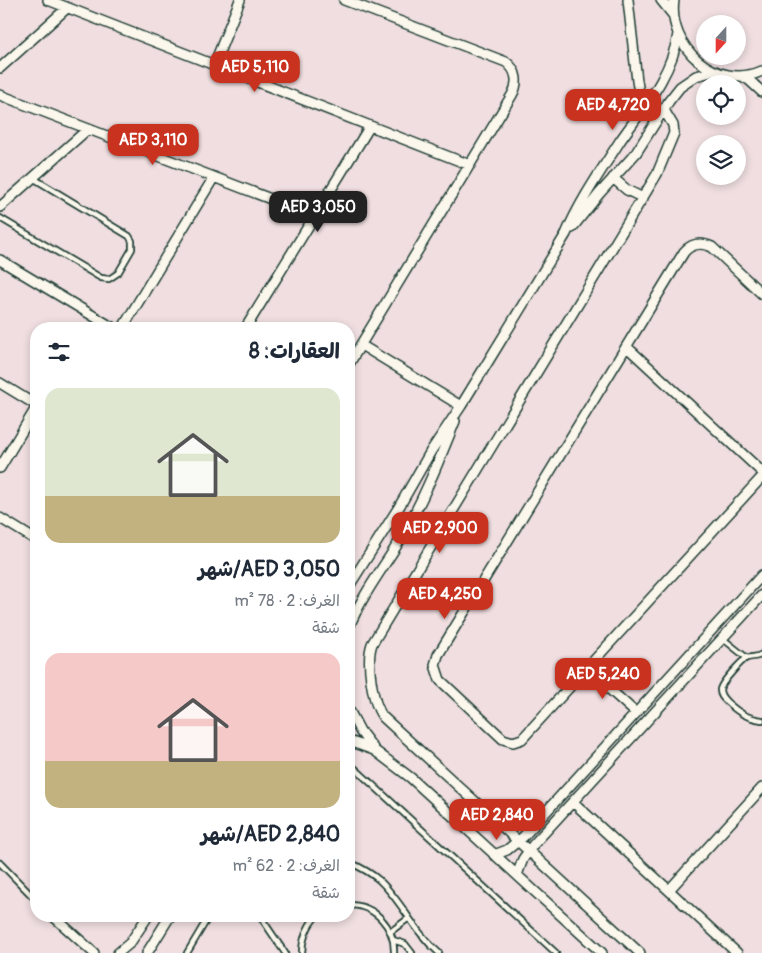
<!DOCTYPE html>
<html lang="ar">
<meta charset="utf-8">
<style>
:root{--surface:#fff;--page:#f2f2f3;--text:#1f2937;--muted:#747a83;--accent:#c8321e}
body{margin:0;font-family:Pangolin,"Playpen Sans Arabic",sans-serif;background:var(--page);color:var(--text);direction:rtl;height:100vh;display:flex;flex-direction:column;font-size:19px;white-space:nowrap}
*{box-sizing:border-box;margin:0}
p{font-size:16px;color:var(--muted)}
.icon{flex:none;width:28px;height:28px;fill:none;stroke:currentColor;stroke-width:2;stroke-linecap:round;stroke-linejoin:round}
.map{position:relative;flex:1;overflow:hidden;direction:ltr}
.drawer{position:absolute;left:30px;top:322px;width:325px;height:600px;display:flex;flex-direction:column;background:var(--surface);border-radius:20px;box-shadow:0 2px 8px #0003;direction:rtl}
.drawer>*{flex:none}
.needle{width:32px;rotate:201deg}
.fabs{position:absolute;left:696px;top:15px;display:grid;gap:10px}
.fabs a{display:grid;place-items:center;width:50px;height:50px;border-radius:50%;background:var(--surface);box-shadow:0 2px 8px #0003;font-size:25px}
.price{position:absolute;translate:-50% -42px;padding:0 11px;border-radius:10px;background:var(--accent);color:#fff;font-size:16px;line-height:32px;filter:drop-shadow(0 1px 2px #0008)}
.price::after{content:'';position:absolute;left:50%;top:30px;width:15px;height:11px;margin-left:-8px;background:inherit;clip-path:polygon(0 0,100% 0,50% 100%)}
.price.selected{background:#222;color:#fff}
ul{padding:0;list-style:none}
li{display:grid;align-content:center;gap:10px;height:265px;padding:0 15px}
li span{display:grid;place-items:center;height:155px;border-radius:15px;color:#555}
li>.icon{margin-inline-start:auto}
span .icon{width:90px;height:90px;fill:#fffc;stroke-width:1}
li b{font-size:21px}
h2{display:flex;justify-content:space-between;align-items:center;height:60px;padding:0 15px;font-size:21px}
.map>svg:first-child{display:block}
.lines{fill:none;stroke-linecap:round;stroke-linejoin:round}
.lane-casing{stroke:#1f3d34;stroke-width:8}
.street-casing{stroke:#1f3d34;stroke-width:12}
.lane{stroke:#fbf7ec;stroke-width:4.5}
.street{stroke:#fbf7ec;stroke-width:9}
</style>
<div class="map">
<svg width="762" height="953" viewBox="0 0 762 953">
<rect width="100%" height="100%" fill="#f0dee0"/>
<filter id="ink" filterUnits="userSpaceOnUse"><feTurbulence type="fractalNoise" baseFrequency=".02" numOctaves="2"/><feDisplacementMap in="SourceGraphic" scale="10" xChannelSelector="R" yChannelSelector="G"/><feConvolveMatrix kernelMatrix="1 2 1 2 8 2 1 2 1" color-interpolation-filters="sRGB"/></filter>
<g filter="url(#ink)">
<g class="lines">
<defs>
<path id="lane" d="M0,218L101,278L109,279L118,273L132,249V241L129,236L33,178
M722,638L747,658
M762,654C757,658 753,656 747,658C742,660 720,684 720,690C720,696 724,699 728,703C739,713 747,718 762,720
M349,763L556,953
M349,862C360,867 370,872 379,880C402,901 414,932 439,953
M0,863L36,900
M349,905C375,905 395,927 394,953
M260,916L285,953
M390,932L409,918
M393,940L405,944L412,953
M187,953L209,916
M302,953C302,938 307,927 316,916"/>
<path id="street" d="M48,0L470,165
M344,0L506,62C517,70 519,83 512,95L349,364
M628,0L637,81L642,110
M661,0L673,15
M674,0C667,47 716,91 762,71
M214,65L240,0
M0,68L67,8
M742,76L749,80L762,92
M0,95L315,216
M613,178L627,190L643,198
M0,207L88,129
M572,228L599,194L636,153L669,101L680,87L696,76L715,71
M0,260L115,329
M762,294L712,247C701,242 692,243 684,252L438,655L435,665L440,680L503,739L513,742L522,739L762,477
M122,329L214,177
M245,329L370,126
M361,345L461,406
M627,347L762,472
M0,383L36,405
M0,468L36,408
M0,518L36,540
M349,586L399,507L431,451L461,406L566,234C580,201 601,171 620,141C643,108 672,75 678,34
M349,627C362,595 384,567 402,537C423,500 439,461 455,421
M587,669L636,713
M349,710L360,731L373,748
M349,741L374,750L411,778L602,953
M573,802L737,953
M494,855L507,850L523,837L762,575
M517,875L523,859L533,845L762,595
M669,890L762,788
M53,916L94,953
M118,953L130,943L148,916
M147,953L170,916
M640,953L383,717C372,703 366,660 372,644L657,174L674,133L673,125L664,110"/>
</defs>
<use href="#lane" class="lane-casing"/>
<use href="#street" class="street-casing"/>
<use href="#lane" class="lane"/>
<use href="#street" class="street"/>
</g>
</g>
</svg>
<div class="fabs">
<a><svg class="needle" viewBox="-14 -14 28 28"><path d="M0-13l5 13h-10z" fill="#e53935"/><path d="M0 13l5-13h-10z" fill="#747a83"/></svg></a>
<a><svg class="icon" aria-label="locate" viewBox="0 0 24 24"><circle cx="12" cy="12" r="6"/><path d="M12 2v4M12 18v4M2 12h4M18 12h4"/></svg></a>
<a><svg class="icon" aria-label="layers" viewBox="0 0 24 24"><path d="M12 4l9 5-9 5-9-5zM3 14l9 5 9-5"/></svg></a>
</div>
<b class="price" style="left:255px;top:93px">AED 5,110</b>
<b class="price" style="left:613px;top:131px">AED 4,720</b>
<b class="price" style="left:153px;top:166px">AED 3,110</b>
<b class="price selected" style="left:318px;top:233px">AED 3,050</b>
<b class="price" style="left:440px;top:554px">AED 2,900</b>
<b class="price" style="left:445px;top:620px">AED 4,250</b>
<b class="price" style="left:603px;top:700px">AED 5,240</b>
<b class="price" style="left:497px;top:841px">AED 2,840</b>
<section class="drawer">
<h2>العقارات: 8<svg class="icon" aria-label="filters" viewBox="0 0 24 24"><path d="M4 7h16M4 17h16"/><circle cx="9" cy="7" r="2"/><circle cx="15" cy="17" r="2"/></svg></h2>
<ul>
<li><span style="background:linear-gradient(#dfe7d0 70%,#c2b280 0)"><svg class="icon" aria-label="home" viewBox="0 0 24 24"><path d="M3 11l9-7 9 7M6 9v11h12V9"/></svg></span><div><b>AED 3,050/شهر</b><p>الغرف: 2 · 78 m²</p><p>شقة</p></div></li>
<li><span style="background:linear-gradient(#f6c9c9 70%,#c2b280 0)"><svg class="icon" aria-label="home" viewBox="0 0 24 24"><path d="M3 11l9-7 9 7M6 9v11h12V9"/></svg></span><div><b>AED 2,840/شهر</b><p>الغرف: 2 · 62 m²</p><p>شقة</p></div></li>
</ul>
</section>
</div>
